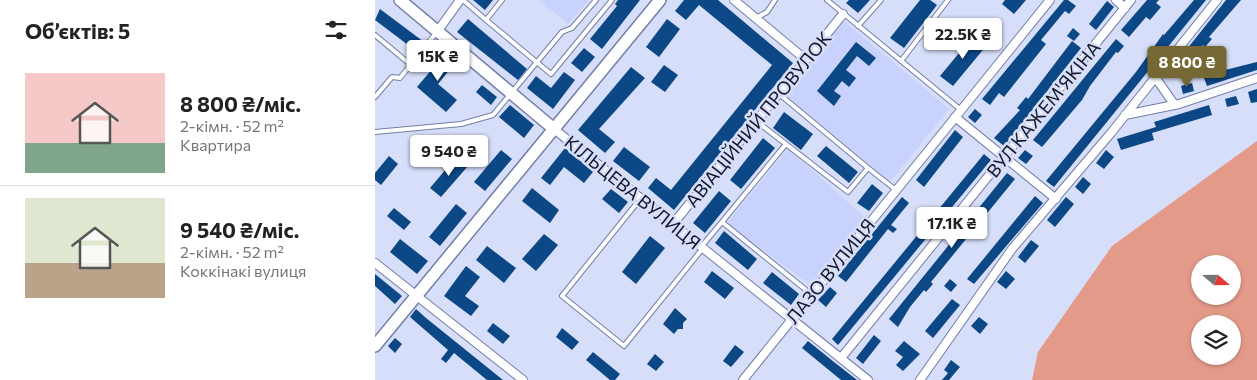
<!DOCTYPE html>
<html lang="uk">
<meta charset="utf-8">
<style>
:root{--surface:#fff;--page:#f6f6f6;--text:#222;--muted:#767676;--line:#e0e0e0;--accent:#756835}
body{margin:0;font-family:Commissioner,sans-serif;background:var(--page);color:var(--text);height:100vh;display:flex;flex-direction:column;font-size:19px;white-space:nowrap}
*{box-sizing:border-box;margin:0}
p{font-size:16px;color:var(--muted)}
.icon{flex:none;width:28px;height:28px;fill:none;stroke:currentColor;stroke-width:2;stroke-linecap:round;stroke-linejoin:round}
.map{position:relative;flex:1;overflow:hidden}
.panel{display:flex;flex-direction:column;background:var(--surface);width:375px}
.panel>*{flex:none}
.needle{width:32px;rotate:110deg}
.controls{position:absolute;left:816px;top:255px;display:grid;gap:10px}
.controls a{display:grid;place-items:center;width:50px;height:50px;border-radius:50%;background:var(--surface);box-shadow:0 1px 4px #0004;font-size:25px}
.price{position:absolute;translate:-50% -42px;padding:0 11px;border-radius:5px;background:#fff;color:#222;font-size:16px;line-height:32px;filter:drop-shadow(0 1px 2px #0008)}
.price::after{content:'';position:absolute;left:50%;top:30px;width:15px;height:11px;margin-left:-8px;background:inherit;clip-path:polygon(0 0,100% 0,50% 100%)}
.price.current{background:var(--accent);color:#fff}
ul{padding:0;list-style:none}
li{display:flex;align-items:center;gap:15px;height:125px;padding:0 25px}
li+li{border-top:1px solid var(--line)}
li span{display:grid;place-items:center;flex:none;width:140px;height:100px;border-radius:0px;color:#555}
li>.icon{margin-inline-start:auto}
span .icon{width:60px;height:60px;fill:#fffc;stroke-width:1}
li b{font-size:21px}
h2{display:flex;justify-content:space-between;align-items:center;height:60px;padding:0 25px;font-size:21px}
main{display:flex;flex:1;min-height:0}
.map>svg:first-child{display:block}
.built{fill:#c8d2fc}
.green{fill:#e39a88;fill-rule:evenodd}
.building{fill:#0c4786}
.lines{fill:none;stroke-linecap:round;stroke-linejoin:round}
.lane-casing{stroke:#747ea7;stroke-width:6}
.street-casing{stroke:#747ea7;stroke-width:10}
.secondary-casing{stroke:#747ea7;stroke-width:14}
.lane{stroke:#fff;stroke-width:4}
.street{stroke:#fff;stroke-width:8}
.secondary{stroke:#fff;stroke-width:11}
.labels{text-anchor:middle;dominant-baseline:central;stroke-width:5;stroke-linejoin:round;paint-order:stroke}
.street-label{font-size:18px;fill:#131626;stroke:#d7def9}
</style>
<main>
<section class="panel">
<h2>Об’єктів: 5<svg class="icon" aria-label="filters" viewBox="0 0 24 24"><path d="M4 7h16M4 17h16"/><circle cx="9" cy="7" r="2"/><circle cx="15" cy="17" r="2"/></svg></h2>
<ul>
<li><span style="background:linear-gradient(#f6c9c9 70%,#7fa58c 0)"><svg class="icon" aria-label="home" viewBox="0 0 24 24"><path d="M3 11l9-7 9 7M6 9v11h12V9"/></svg></span><div><b>8 800 ₴/міс.</b><p>2-кімн. · 52 m²</p><p>Квартира</p></div></li>
<li><span style="background:linear-gradient(#dfe7d0 65%,#b9a48a 0)"><svg class="icon" aria-label="home" viewBox="0 0 24 24"><path d="M3 11l9-7 9 7M6 9v11h12V9"/></svg></span><div><b>9 540 ₴/міс.</b><p>2-кімн. · 52 m²</p><p>Коккінакі вулиця</p></div></li>
</ul>
</section>
<div class="map">
<svg width="882" height="380" viewBox="0 0 882 380">
<rect width="100%" height="100%" fill="#d7def9"/>
<path class="built" d="M164,0H214L193,24Z
M469,21L574,109L515,182L409,94Z
M413,149L492,219L437,286L352,223Z"/>
<path class="green" d="M882,141V380H657L663,352L737,246ZM825,264H858V296H825ZM825,324H858V356H825Z"/>
<path class="building" d="M98,0H118L110,10Z
M243,0H265L227,49L215,39L242,6L240,4Z
M309,0H343L418,63L299,210L273,188L281,178L296,190L397,65L324,5L311,20L300,11Z
M474,0H495L483,13L471,3Z
M545,0H555L562,5L529,48L515,38Z
M630,0H651L639,14L627,4Z
M689,0H693L701,6L694,14L690,11L666,40L671,44L629,97L624,93L615,105L607,99Z
M772,0H784L781,3L786,7L775,20L771,17L754,37L746,30Z
M819,0H831L679,187L671,181L761,72L788,34L789,35Z
M851,0H866L834,37L837,39L830,47L828,45L816,60L808,54Z
M732,1L739,7L721,30L714,24Z
M5,9L49,42L41,51L0,20Z
M93,19L152,69L143,80L82,32Z
M292,19L305,29L284,57L271,47Z
M698,28L705,34L699,41L692,36Z
M599,35L612,45L578,86L565,76Z
M741,39L749,46L743,53L741,52L715,86L707,100L667,147L658,140Z
M697,41L706,48L629,146L619,138L645,110L642,108L651,97L653,99Z
M481,42L501,58L494,66L482,56L471,70L481,78L474,87L467,81L459,91L466,96L459,106L442,91Z
M209,48L220,57L207,72L196,63Z
M65,50L80,63L63,84L82,100L71,112L42,87L58,68L53,64Z
M882,62V70L832,86L829,78L846,73V71Z
M289,65L303,75L290,92L276,82Z
M256,67L270,78L224,129L240,142L230,153L203,130Z
M189,72L200,80L178,109L152,88L161,76L176,88Z
M817,83L819,91L808,94L806,86Z
M107,85L122,97L116,105L101,92Z
M882,89V102L876,103L873,92Z
M861,96L864,104L852,107L850,99Z
M135,105L159,125L149,138L124,117Z
M834,105L837,115L777,133L779,140L746,150L742,139L781,127L779,122Z
M600,109L607,115L600,123L593,117Z
M409,112L438,134L426,150L398,128Z
M580,130L588,137L549,187L541,180Z
M388,138L400,148L366,189L355,180Z
M451,146L483,172L474,183L442,156Z
M249,147L275,167L264,181L238,161Z
M190,148L218,172L209,183L189,167L175,185L166,178Z
M126,150L137,159L110,191L99,182Z
M650,150L658,156L651,164L643,158Z
M731,150L739,157L729,169L721,163Z
M609,154L616,160L463,345L457,339Z
M14,156L23,164L6,185L0,180V173Z
M82,156L93,166L66,197L55,188Z
M632,173L640,179L556,282L558,284L551,292L549,290L535,307L523,327L514,319Z
M708,177L716,184L708,194L700,187Z
M497,184L508,193L494,211L482,203Z
M157,188L184,210L175,223L147,201Z
M236,189L253,202L244,213L227,199Z
M344,191L356,201L330,233L318,223Z
M660,196L668,203L599,284L592,279Z
M527,197L534,203L516,225L522,229L518,233L513,229L471,282L463,276Z
M691,197L699,204L680,227L672,220Z
M81,204L92,213L65,246L54,237Z
M19,208L36,222L29,230L12,216Z
M349,231L382,259L373,270L340,243Z
M169,234L183,245L161,271L147,259Z
M275,236L290,248L261,284L247,272Z
M25,239L53,261L42,274L15,252Z
M656,240L664,246L650,263L643,257Z
M112,246L141,268L129,283L101,260Z
M91,266L105,277L90,296L104,306L96,316L69,296Z
M337,271L359,288L350,299L329,282Z
M631,271L640,279L631,289L622,282Z
M397,272L424,294L416,305L388,283Z
M0,274L27,296L20,304L0,286Z
M575,279L582,285L576,292L569,286Z
M455,287L462,293L451,307L443,300Z
M577,299L585,305L558,338L550,331Z
M300,308L312,319L308,323V329H303L299,334L288,324Z
M41,309L51,318L128,380H112L79,353L71,363L66,359L73,350L35,317Z
M604,317L613,324L605,334L596,326Z
M118,323L135,336L128,344L112,331Z
M187,328L204,342L197,350L181,337Z
M499,335L506,341L488,364L481,358Z
M20,338L27,344L20,353L13,346Z
M433,341L459,362L482,380H466L427,348Z
M529,341L545,354L528,371L521,365L528,357L520,351Z
M360,345L369,352L356,367L348,361Z
M218,352L245,374L240,380H235L211,360Z
M280,354L289,362L281,371L272,364Z
M576,360L585,367L574,380H567L573,373L569,370Z"/>
<g class="lines">
<defs>
<path id="lane" d="M88,0L111,20
M127,0L111,20L176,74L237,0
M452,0L586,110
M381,18L392,12L400,0
M483,26L506,0
M0,35L36,65
M526,61L573,0
M0,97L17,77L25,78L61,33
M381,121L473,192L493,168L403,93
M0,132L86,124L118,115L187,32L197,28L221,0
M411,144L347,222L436,294
M493,168L521,190
M266,198L187,296L249,346L328,248
M326,247L347,222"/>
<path id="street" d="M359,0L430,59
M741,0L750,8
M62,32L85,0
M780,77L799,104
M750,115L804,104L882,78
M580,117L681,199
M179,129L493,380
M298,224L468,14
M0,263L148,380
M466,358L756,0
M368,380L675,0
M545,380L637,249L736,133L842,0"/>
<path id="secondary" d="M25,0L179,129
M0,346L285,0"/>
</defs>
<use href="#lane" class="lane-casing"/>
<use href="#street" class="street-casing"/>
<use href="#secondary" class="secondary-casing"/>
<use href="#lane" class="lane"/>
<use href="#street" class="street"/>
<use href="#secondary" class="secondary"/>
</g>
<g class="labels">
<g class="street-label">
<text transform="translate(668 109) rotate(-51)">ВУЛ КАЖЕМ'ЯКІНА</text>
<text transform="translate(383 119) rotate(-51)">АВІАЦІЙНИЙ ПРОВУЛОК</text>
<text transform="translate(258 192) rotate(39)">КІЛЬЦЕВА ВУЛИЦЯ</text>
<text transform="translate(455 271) rotate(-51)">ЛАЗО ВУЛИЦЯ</text>
</g>
</g>
</svg>
<div class="controls">
<a><svg class="needle" viewBox="-14 -14 28 28"><path d="M0-13l5 13h-10z" fill="#e53935"/><path d="M0 13l5-13h-10z" fill="#767676"/></svg></a>
<a><svg class="icon" aria-label="layers" viewBox="0 0 24 24"><path d="M12 4l9 5-9 5-9-5zM3 14l9 5 9-5"/></svg></a>
</div>
<b class="price" style="left:588px;top:60px">22.5K ₴</b>
<b class="price" style="left:63px;top:82px">15K ₴</b>
<b class="price current" style="left:812px;top:88px">8 800 ₴</b>
<b class="price" style="left:74px;top:177px">9 540 ₴</b>
<b class="price" style="left:577px;top:249px">17.1K ₴</b>
</div>
</main>
